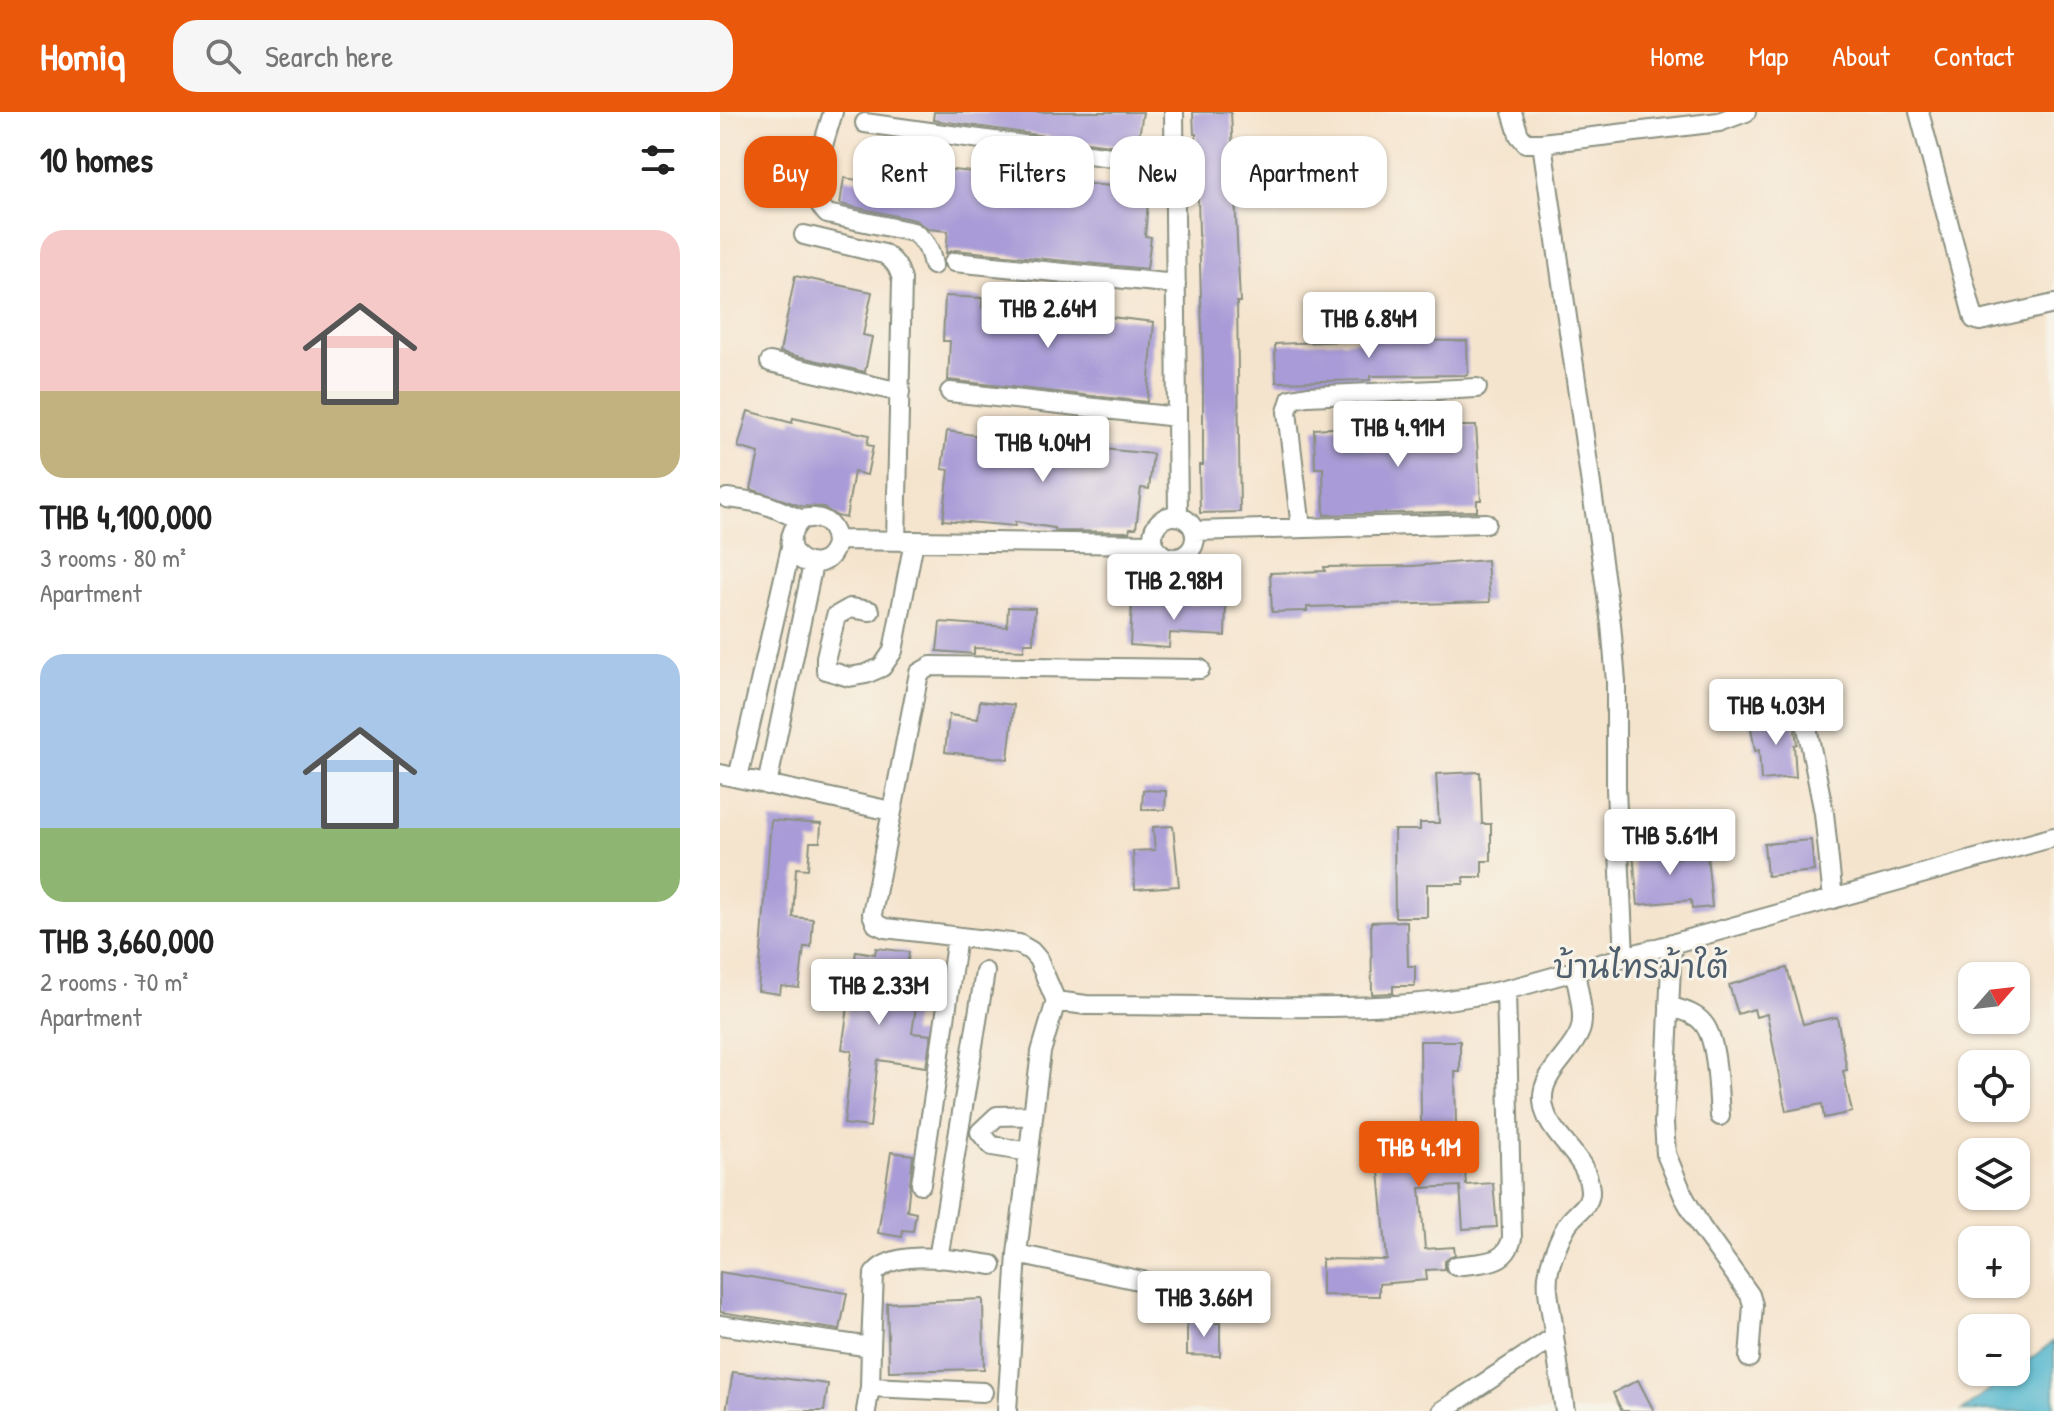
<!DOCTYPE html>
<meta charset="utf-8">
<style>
:root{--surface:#fff;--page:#f6f6f6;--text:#222;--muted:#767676;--accent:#ea580c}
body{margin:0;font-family:"Patrick Hand","Playpen Sans Thai",sans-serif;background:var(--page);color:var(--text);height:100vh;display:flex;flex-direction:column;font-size:30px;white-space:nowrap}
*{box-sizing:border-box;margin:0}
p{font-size:26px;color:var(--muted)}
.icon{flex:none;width:44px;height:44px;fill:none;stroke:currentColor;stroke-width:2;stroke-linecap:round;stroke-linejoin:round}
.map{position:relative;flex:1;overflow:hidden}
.panel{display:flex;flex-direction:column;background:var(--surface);width:720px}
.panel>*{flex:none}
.top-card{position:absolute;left:24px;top:24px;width:760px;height:72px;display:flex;gap:16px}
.needle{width:52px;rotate:62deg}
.fabs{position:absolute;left:1238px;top:850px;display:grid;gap:16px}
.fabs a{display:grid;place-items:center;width:72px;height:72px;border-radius:16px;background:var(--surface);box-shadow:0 2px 6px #0004;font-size:40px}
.price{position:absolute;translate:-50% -68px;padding:0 18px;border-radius:8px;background:#fff;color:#222;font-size:26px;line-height:52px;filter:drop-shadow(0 2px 4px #0008)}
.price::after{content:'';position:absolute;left:50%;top:48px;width:24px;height:18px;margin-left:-12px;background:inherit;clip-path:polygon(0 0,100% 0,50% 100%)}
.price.selected{background:var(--accent);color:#fff}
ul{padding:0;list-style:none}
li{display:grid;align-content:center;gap:16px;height:424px;padding:0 40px}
li span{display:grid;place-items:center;height:248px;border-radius:24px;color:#555}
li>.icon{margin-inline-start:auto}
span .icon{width:144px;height:144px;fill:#fffc;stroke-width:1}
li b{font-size:34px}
h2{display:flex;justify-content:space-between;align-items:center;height:96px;padding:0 40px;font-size:34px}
.chip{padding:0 28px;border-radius:24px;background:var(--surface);box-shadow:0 2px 6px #0004;font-size:28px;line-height:72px}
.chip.selected{background:var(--accent);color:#fff}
header{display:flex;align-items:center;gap:48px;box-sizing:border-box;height:112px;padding:0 40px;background:var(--accent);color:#fff}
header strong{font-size:38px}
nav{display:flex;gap:44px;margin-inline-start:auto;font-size:28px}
.search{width:560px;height:72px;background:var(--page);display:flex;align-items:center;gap:20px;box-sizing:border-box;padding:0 28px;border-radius:24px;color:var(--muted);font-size:30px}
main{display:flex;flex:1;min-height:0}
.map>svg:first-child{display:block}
.water{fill:#4fb5cd;stroke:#377980;stroke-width:2}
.building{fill:#a89bd7}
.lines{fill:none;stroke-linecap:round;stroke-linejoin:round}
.street-casing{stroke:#8a9080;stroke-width:22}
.street{stroke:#fff;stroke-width:18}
.labels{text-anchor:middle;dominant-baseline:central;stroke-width:6;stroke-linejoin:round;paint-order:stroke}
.quarter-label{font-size:32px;fill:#4f5e6d;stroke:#f7f3e8}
</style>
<header>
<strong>Homiq</strong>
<div class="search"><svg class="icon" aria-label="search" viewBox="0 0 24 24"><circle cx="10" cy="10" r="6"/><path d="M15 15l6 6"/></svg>Search here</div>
<nav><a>Home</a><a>Map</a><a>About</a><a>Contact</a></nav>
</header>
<main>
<section class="panel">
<h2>10 homes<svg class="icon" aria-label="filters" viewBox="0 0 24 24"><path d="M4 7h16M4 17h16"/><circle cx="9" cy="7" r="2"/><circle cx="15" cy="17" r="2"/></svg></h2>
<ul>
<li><span style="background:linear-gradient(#f6c9c9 65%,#c2b280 0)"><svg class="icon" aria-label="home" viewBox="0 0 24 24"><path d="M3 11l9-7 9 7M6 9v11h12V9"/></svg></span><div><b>THB 4,100,000</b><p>3 rooms · 80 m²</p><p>Apartment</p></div></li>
<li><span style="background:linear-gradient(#a9c7e8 70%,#8fb573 0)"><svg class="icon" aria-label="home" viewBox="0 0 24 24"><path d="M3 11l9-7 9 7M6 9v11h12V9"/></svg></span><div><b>THB 3,660,000</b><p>2 rooms · 70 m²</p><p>Apartment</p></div></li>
</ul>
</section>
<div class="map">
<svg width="1334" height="1299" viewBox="0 0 1334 1299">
<rect width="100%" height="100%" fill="#f7f3e8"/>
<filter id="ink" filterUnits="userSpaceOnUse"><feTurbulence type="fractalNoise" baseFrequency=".0125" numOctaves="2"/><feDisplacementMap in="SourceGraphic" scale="16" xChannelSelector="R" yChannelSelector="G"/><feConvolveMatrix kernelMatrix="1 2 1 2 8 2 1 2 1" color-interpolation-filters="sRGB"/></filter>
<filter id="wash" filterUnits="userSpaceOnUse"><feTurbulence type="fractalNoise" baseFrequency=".006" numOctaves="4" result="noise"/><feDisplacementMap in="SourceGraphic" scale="32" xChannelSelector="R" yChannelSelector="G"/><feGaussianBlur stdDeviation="1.8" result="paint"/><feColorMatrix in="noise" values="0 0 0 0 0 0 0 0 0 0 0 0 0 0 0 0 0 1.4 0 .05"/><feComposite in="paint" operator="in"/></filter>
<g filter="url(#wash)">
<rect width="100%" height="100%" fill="#f5e4cd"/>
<path class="water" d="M1334,1229V1299H1242Z"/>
<g id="blocks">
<path class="building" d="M214,0H423L417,37L213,8Z
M473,0H511L520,190H517L520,400L480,401L479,353H483V251L476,22H474Z
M223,57L429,78L425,124L431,125L427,157L235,138L226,141L228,119L208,117L195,108L120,92L124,66L221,79Z
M75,164L152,180L143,223L152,225L145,260L60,240Z
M225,184L262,186V196L337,199L434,210L427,290L228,268L230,229H223Z
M649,228L747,229L748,263L650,264V268L556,270L555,232Z
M28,299L72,311L73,306L149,323L147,333L153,334L147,363L134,360L126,406L117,404L103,395L81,394L31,377L39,341L18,335Z
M652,314H756L761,388H757V399L604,403L603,356H595L594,317Z
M227,319L334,335V332L433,342L429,377L421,376L416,416H410L409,420L336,419L334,416L295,410V414L223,408L229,358L222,357Z
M767,448L770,490L587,495V499L552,500L550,461L605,459L604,455L692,454Z
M412,489L478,493L479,490L506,491L505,524L450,521L449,536L410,533Z
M288,495L315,496L313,531H304V538L254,536V542L217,539L220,510L287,515Z
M260,589L294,593L288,647L225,640L229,603L258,607Z
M1073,604L1077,632L1074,633L1076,665L1041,668L1039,638L1035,639L1030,610Z
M760,660L762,712H771V749H762V765H744V772H707V805H675L674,718H700V711H719L716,662Z
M423,678L446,679L445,698L422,697Z
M51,708L101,712L100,730H90L88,757L76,756L73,805L93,807L91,835H84L79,876L61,874L60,882L38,879Z
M453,714L459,774L415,777L413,739L435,738L433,715Z
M941,728L943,747L987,743L992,795L972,797L971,788L918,793L912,731Z
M1091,728L1094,759L1047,764L1044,732Z
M687,809L688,854H695V874H673V881L652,882L651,810Z
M156,836L189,840L187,856L194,857L190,893L196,894L192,921L211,923L206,955L158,948L150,1015L124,1012L132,939L122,937L136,839L155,842Z
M1067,856L1083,912L1117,905L1127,958L1123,959L1132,1000L1104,1006L1102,992L1066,999L1047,902L1036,905L1034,897L1018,902L1009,873Z
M700,929H740V960H735L736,1013H742L746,1073L773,1071L777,1115L743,1117L740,1074L700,1076L705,1137L734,1135L735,1142L725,1149V1157L706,1158L707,1168L659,1172V1184L602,1183V1147L667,1148L658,1048L705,1045L701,1007Z
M171,1040L193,1043L187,1099L196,1101L193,1119L183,1118L182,1125L158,1121Z
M0,1160L127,1181L120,1218L0,1200Z
M263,1187L264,1257L169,1259L167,1191Z
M467,1211H500V1244L467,1243Z
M13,1260L108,1272L104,1299H6Z
M918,1268L934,1299H902L893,1281Z"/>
</g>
</g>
<g filter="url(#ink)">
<use href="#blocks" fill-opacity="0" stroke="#8a9080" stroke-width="2"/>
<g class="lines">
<defs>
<path id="street" d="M113,0C107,22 91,63 97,85C98,92 103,97 107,102L193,120C206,129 210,138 213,153
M454,0L458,404
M792,0L799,23L806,31H822L999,10L1026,0
M1199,0L1254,207L1260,209L1334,192
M145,11L455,54
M822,31L891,512L896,570V677L904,844
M84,123L164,142C175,149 179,156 182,168L176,429
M234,150L456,172
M50,250L180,280
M230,280L457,305
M7,386C21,388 36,389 49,394C59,397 68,403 78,406C84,408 89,405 95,406C110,407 120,424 114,438C100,469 49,441 81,408
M433 425a21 21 0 1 1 42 0a21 21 0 1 1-42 0Z
M581,416L567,300L571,287L588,284L757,276
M474,419L766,411
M116,428L433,432
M150,499L130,496L116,504L106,545V558L129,565L146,562L162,555L173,539L194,429
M1083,595L1104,701L1113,787
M0,662L171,699
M18,666L71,435
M47,673L93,452
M952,831L944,1011L946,1042L964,1085L981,1115L1030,1183L1033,1193L1029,1246
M336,889L366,893C425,893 483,894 542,895C631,896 722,896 808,872L1334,725
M949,894C961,898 975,901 983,911C998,928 998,980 1000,1004
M309,1040L272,1034L260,1020L277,1004L313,1003
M201,1072L237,825
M297,1142L469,1179
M218,1147L265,860
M736,1154C761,1150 786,1154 792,1126L786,879
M0,1213L151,1235L150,1275L263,1280
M834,1225L845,1299
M151,1235L154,1162C175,1134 241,1149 272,1153
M146,1299L150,1275
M287,1299L297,1142L315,988L321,940L336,889L318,847L311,839L299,832L165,816L156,812L152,802L199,561L211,554L480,557
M722,1299L834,1225C834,1204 824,1178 829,1158C832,1144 840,1125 847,1113C855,1100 871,1095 870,1078C868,1041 825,1025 823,988C821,961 852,942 860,919C866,903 857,876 855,858"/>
</defs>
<use href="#street" class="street-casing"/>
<use href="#street" class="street"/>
</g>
</g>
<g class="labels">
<g class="quarter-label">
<text x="921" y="854">บ้านไทรม้าใต้</text>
</g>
</g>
</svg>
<div class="fabs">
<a><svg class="needle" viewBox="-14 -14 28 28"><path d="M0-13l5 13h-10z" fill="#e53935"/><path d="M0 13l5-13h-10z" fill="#767676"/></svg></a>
<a><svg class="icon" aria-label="locate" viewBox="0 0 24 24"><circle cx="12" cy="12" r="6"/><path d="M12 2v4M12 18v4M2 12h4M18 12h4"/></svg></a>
<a><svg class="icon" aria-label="layers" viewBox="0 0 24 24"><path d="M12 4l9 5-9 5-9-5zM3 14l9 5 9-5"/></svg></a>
<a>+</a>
<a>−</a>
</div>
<b class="price" style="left:328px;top:238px">THB 2.64M</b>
<b class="price" style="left:649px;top:248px">THB 6.84M</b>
<b class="price" style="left:678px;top:357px">THB 4.91M</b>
<b class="price" style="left:323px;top:372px">THB 4.04M</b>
<b class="price" style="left:454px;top:510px">THB 2.98M</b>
<b class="price" style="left:1056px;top:635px">THB 4.03M</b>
<b class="price" style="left:950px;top:765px">THB 5.61M</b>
<b class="price" style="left:159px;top:915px">THB 2.33M</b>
<b class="price selected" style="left:699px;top:1077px">THB 4.1M</b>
<b class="price" style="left:484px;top:1227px">THB 3.66M</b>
<div class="top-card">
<a class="chip selected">Buy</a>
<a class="chip">Rent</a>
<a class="chip">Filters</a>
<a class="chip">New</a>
<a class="chip">Apartment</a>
</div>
</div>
</main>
